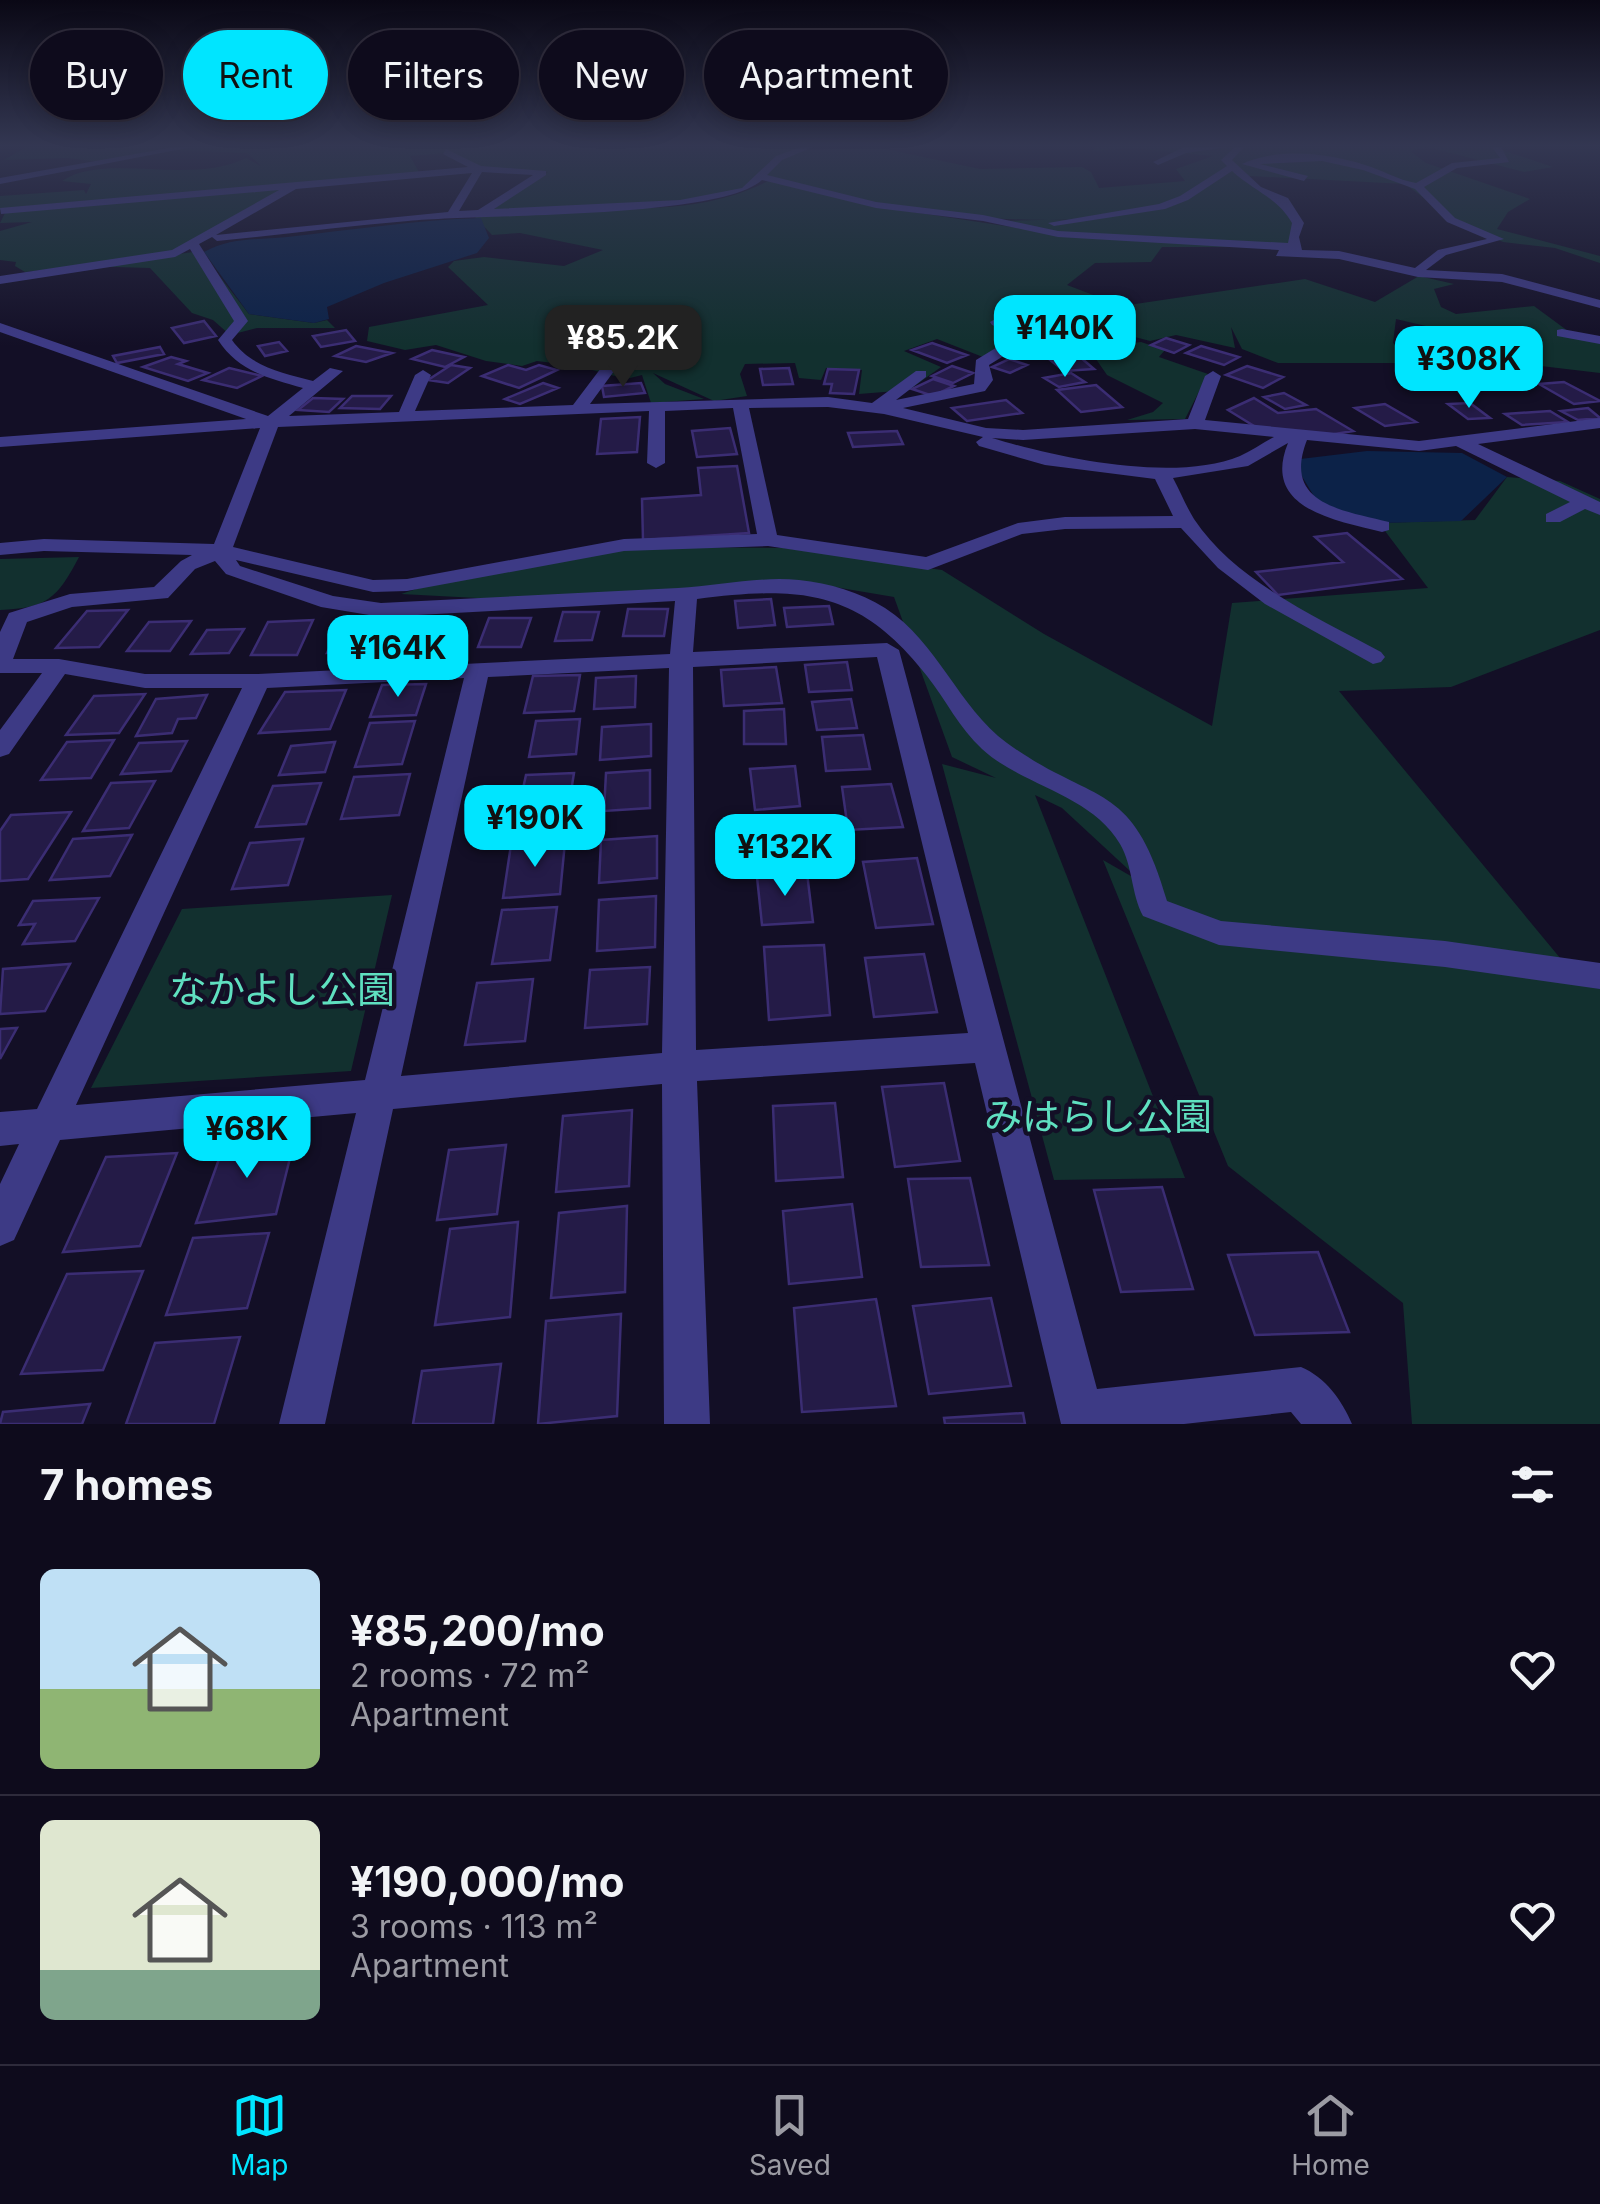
<!DOCTYPE html>
<meta charset="utf-8">
<style>
:root{--surface:#0e0b1c;--page:#1c1929;--text:#f1f3f6;--muted:#9b9ba3;--line:#2e2b3b;--accent:#00e5ff}
body{margin:0;font-family:Inter,"Noto Sans JP",sans-serif;background:var(--page);color:var(--text);height:100vh;display:flex;flex-direction:column;font-size:38px;white-space:nowrap}
*{box-sizing:border-box;margin:0}
p{font-size:32px;color:var(--muted)}
.icon{flex:none;width:55px;height:55px;fill:none;stroke:currentColor;stroke-width:2;stroke-linecap:round;stroke-linejoin:round}
.map{position:relative;height:1424px;overflow:hidden}
.details{display:flex;flex-direction:column;background:var(--surface);flex:1}
.details>*{flex:none}
.top-card{position:absolute;left:30px;top:30px;width:1000px;height:90px;display:flex;gap:20px}
.price{position:absolute;translate:-50% -85px;padding:0 22px;border-radius:20px;background:var(--accent);color:#111;font-size:32px;line-height:65px;filter:drop-shadow(0 2px 5px #0008)}
.price::after{content:'';position:absolute;left:50%;top:60px;width:30px;height:22px;margin-left:-15px;background:inherit;clip-path:polygon(0 0,100% 0,50% 100%)}
.price.active{background:#222;color:#fff}
ul{padding:0;list-style:none}
li{display:flex;align-items:center;gap:30px;height:250px;padding:0 40px}
li+li{border-top:2px solid var(--line)}
li span{display:grid;place-items:center;flex:none;width:280px;height:200px;border-radius:15px;color:#555}
li>.icon{margin-inline-start:auto}
span .icon{width:120px;height:120px;fill:#fffc;stroke-width:1}
li b{font-size:42px}
h2{display:flex;justify-content:space-between;align-items:center;height:120px;padding:0 40px;font-size:42px}
.tag{padding:0 35px;border-radius:45px;background:var(--surface);box-shadow:0 5px 25px #0003,0 0 0 2px var(--line);font-size:35px;line-height:90px}
.tag.active{background:var(--accent);color:#111}
.tab-bar{display:flex;justify-content:space-around;align-items:center;height:140px;border-top:2px solid var(--line);background:var(--surface);font-size:28px;color:var(--muted)}
.tab-bar a{display:grid;justify-items:center;gap:5px}
.tab-bar .active{color:var(--accent)}
.map>svg:first-child{display:block}
.green{fill:#12302f;fill-rule:evenodd}
.water{fill:#0c2248}
.building{fill:#241b47;stroke:#3b2d73;stroke-width:2.5}
.lines{fill:none;stroke-linecap:round;stroke-linejoin:round}
.minor{fill:#3d3a85;fill-rule:evenodd}
.labels{text-anchor:middle;dominant-baseline:central;stroke-width:9;stroke-linejoin:round;paint-order:stroke}
.near-park-label{font-size:38px;fill:#5fe0c0;stroke:#130f26}
</style>
<div class="map">
<svg width="1600" height="1424" viewBox="0 0 1600 1424">
<rect width="100%" height="100%" fill="#130f26"/>
<path class="green" d="M26,147H170L100,162L68,158L4,160Z
M178,147H804L798,151L876,147L980,169L1082,167L1091,172L1099,188L1185,181L1176,169L1213,156L1132,148L1092,151L1096,147H1425L1410,151L1426,163L1530,199L1508,212L1497,229L1600,256V263L1555,248L1503,242L1451,218L1405,184L1249,176C1272,212 1299,186 1294,247H1162L1151,262L1095,263L1067,285L1122,306L1305,279L1375,302L1419,276L1454,284L1434,289L1441,307L1456,314L1534,306L1572,334L1600,340V373L1508,362L1486,340L1498,332L1481,339L1396,319L1393,343L1420,363H1278L1242,349L1231,327L1235,348L1176,335L1150,341L1059,317L988,359L937,339L904,351L941,367L909,390L859,394L862,370L826,368L821,380L799,378L795,363L745,364L740,374L747,396L714,401L653,373L665,384L704,399L651,403L642,375L626,379L577,366L537,361L522,366L486,361L436,345L405,350L367,341L369,327L488,305L448,267L454,261L484,257L564,266L603,250L520,233L492,235L474,216L548,172L484,168L447,153L410,156L420,174L295,185L175,253L115,263L200,251L249,314L314,323L327,320L335,328H257L230,335L213,320L192,313L150,268L79,266L25,272L15,266L16,262L0,260V231L32,222L0,223L6,211L0,210V196L84,190L86,194L91,184L62,181C105,152 190,186 246,158L261,166L247,153L174,150ZM763,177C805,183 842,195 883,204C947,217 1018,222 1083,219L998,221L1067,234H1058L880,207L768,181C732,200 689,207 649,208L745,190Z
M1428,147H1493L1553,167L1524,172Z
M1141,342L1165,350L1159,357L1208,374L1185,419L1127,420L1153,412L1163,403L1107,375L1089,349Z
M1507,477L1560,481L1600,499V630L1451,687L1339,691L1570,970L1600,975V1424H1412L1403,1303L1228,1166L1103,860L1143,883L1062,808L1035,795L1185,1178L1054,1180L942,764L996,778L952,757L894,597L799,581L573,603L401,594L450,578L633,547L784,548L942,570L1044,634L1212,726L1232,603L1428,588L1379,523L1475,520Z
M79,557C57,599 47,608 0,610V559Z
M392,895L351,1071L91,1088L182,909Z"/>
<path class="water" d="M481,218L489,238L477,253L384,283L327,307L329,319L314,323L249,314L204,252C231,237 256,240 287,237C352,230 415,220 481,218Z
M1367,451L1462,453L1507,477L1461,521L1380,523L1323,511L1292,460Z"/>
<path class="building" d="M204,321L216,336L184,343L172,328Z
M1055,322L1085,330L1071,338L1041,330Z
M346,330L355,341L321,347L313,336Z
M1166,338L1189,345L1174,353L1151,345Z
M279,342L287,351L265,356L258,346Z
M932,343L967,355L947,363L912,350Z
M356,346L392,353L366,362L335,356Z
M1201,346L1239,357L1224,365L1186,353Z
M160,347L164,354L117,363L113,356Z
M432,350L464,357L445,367L412,359Z
M1073,351L1094,369L1064,371L1044,355Z
M171,357L186,361L178,364L208,373L188,381L143,367Z
M1009,359L1027,365L1010,373L992,367Z
M451,365L470,368L448,383L428,380Z
M508,365L526,370L539,365L557,370L519,388L482,376Z
M952,366L973,373L953,383L932,376Z
M1247,366L1283,377L1263,388L1226,375Z
M229,368L262,376L237,388L203,380Z
M789,368L793,384L763,385L760,369Z
M828,369L859,370L854,394L830,393L832,384H824Z
M1071,373L1085,382L1059,387L1044,378Z
M933,379L954,386L933,396L912,389Z
M1564,382L1600,401L1574,404L1539,384Z
M543,383L558,388L520,404L505,399Z
M641,383L645,393L604,397L602,386Z
M1096,385L1122,407L1081,412L1057,390Z
M1284,393L1306,405L1285,409L1264,397Z
M352,396H391L380,409L340,408Z
M313,398L343,399L329,412L298,410Z
M1254,398L1278,413L1316,409L1353,431L1323,436L1259,429L1228,410Z
M1006,400L1022,413L967,421L952,408Z
M1470,403L1490,418L1468,419L1448,404Z
M1385,404L1416,422L1385,426L1355,408Z
M1588,408L1600,418L1578,420L1561,411Z
M1550,411L1568,422L1522,425L1505,414Z
M640,417L637,452L597,454L601,419Z
M730,428L737,454L697,457L692,431Z
M897,431L903,444L853,447L848,433Z
M737,466L749,533L643,540L642,499L701,495L698,468Z
M1347,533L1402,579L1278,595L1256,572L1343,562L1315,537Z
M771,599L775,625L738,628L735,601Z
M829,606L833,624L787,627L784,608Z
M628,609H668L664,636H623Z
M128,610L99,647L56,648L87,611Z
M563,612H599L592,640L555,641Z
M489,618H531L521,647H478Z
M313,620L297,655H251L268,622Z
M191,621L170,651H127L149,622Z
M375,624L364,652L327,653L340,625Z
M449,628L439,653H405L416,629Z
M244,629L229,653L191,654L207,630Z
M847,662L852,690L809,692L805,665Z
M776,667L782,703L724,706L721,670Z
M580,675L574,711L524,713L533,676Z
M636,676L635,707L594,709L596,678Z
M426,684L416,715L370,717L382,685Z
M346,690L330,729L259,733L285,692Z
M145,694L119,733L66,735L94,696Z
M207,695L196,718L178,719L172,733L136,736L156,699Z
M851,699L857,728L817,730L812,702Z
M784,709L786,744H744V711Z
M580,719L576,754L529,757L536,721Z
M415,721L402,764L355,767L370,723Z
M651,724V756L600,760L602,727Z
M863,735L870,769L826,771L822,737Z
M114,740L91,778L41,780L67,742Z
M187,741L171,771L121,774L139,743Z
M335,742L325,772L279,775L291,746Z
M795,766L800,806L755,810L750,769Z
M650,770V808L604,811L606,773Z
M574,773L566,823L515,825L526,775Z
M410,774L399,815L341,819L354,777Z
M155,781L129,828L83,831L111,783Z
M321,783L306,824L256,827L273,786Z
M891,784L903,827L848,830L842,787Z
M71,812L28,879L0,881V831L11,815Z
M804,817L809,861L760,863L757,819Z
M132,835L110,876L50,880L73,839Z
M657,836V878L599,883L601,840Z
M303,839L288,885L232,889L250,843Z
M565,842L560,894L503,898L511,845Z
M917,858L933,924L876,928L863,862Z
M807,873L813,922L762,925L757,877Z
M656,896L655,947L597,951L599,900Z
M99,898L75,941L23,944L35,924L19,925L33,901Z
M557,907L550,960L492,964L502,910Z
M824,945L830,1015L769,1020L764,947Z
M924,954L937,1012L874,1017L865,958Z
M70,964L45,1011L0,1014L3,969Z
M650,967L647,1024L585,1028L590,970Z
M533,979L525,1041L465,1045L477,983Z
M17,1028L0,1059V1029Z
M944,1083L960,1161L895,1167L882,1087Z
M835,1103L843,1177L776,1181L773,1106Z
M632,1110L629,1186L556,1192L563,1116Z
M295,1138L276,1214L196,1223L223,1148Z
M506,1145L497,1214L437,1220L449,1150Z
M177,1153L140,1246L63,1252L106,1157Z
M970,1178L989,1265L921,1267L908,1179Z
M1162,1187L1193,1289L1121,1292L1094,1190Z
M852,1204L862,1277L789,1284L783,1211Z
M627,1206L625,1292L551,1298L559,1213Z
M518,1222L510,1317L435,1325L450,1229Z
M269,1233L247,1308L166,1315L193,1238Z
M1318,1252L1349,1332L1255,1335L1228,1255Z
M143,1271L103,1370L21,1374L67,1274Z
M991,1298L1011,1386L929,1394L913,1306Z
M876,1299L896,1406L802,1412L794,1308Z
M621,1314L617,1416L538,1424L546,1321Z
M240,1337L214,1424H126L155,1343Z
M501,1364L493,1424H413L422,1371Z
M90,1404L82,1424H0L3,1412Z
M1023,1413L1025,1424H945L944,1418Z"/>
<g class="lines">
<path class="minor" d="M174,147H192L0,184V178Z
M801,147H813L782,160L767,175L876,202L983,215L1058,231L1288,243L1292,223C1278,198 1254,191 1232,171L1188,200L1165,209L1054,226L1048,223L1159,204L1180,196L1227,166L1221,160L1235,147H1244L1232,160L1261,187L1288,198L1304,223L1299,237L1302,250L1339,251L1415,268L1438,250L1487,239L1447,222L1415,189L1363,170L1322,161L1260,164L1308,176L1304,181L1242,164C1277,147 1329,153 1365,165C1382,170 1398,180 1416,183L1452,163L1500,158L1492,147H1501L1509,162L1457,168L1424,187L1455,218L1504,239L1446,255L1426,270L1502,274L1600,300V308L1502,282L1418,277L1339,259L1276,256L1279,250L1058,237L983,221L876,208L762,180C720,219 477,214 408,221C344,226 281,235 217,241L212,237L199,244L248,321L232,340C251,367 283,373 313,381L330,368L343,371L289,416L399,412L415,375L423,370L431,375L415,411L573,405L607,360L612,358L620,363L590,404L828,397L872,403L916,371H926V377L896,400L974,384L976,360L1017,335L992,325L990,322L997,318L1055,335L1115,332L1122,336L1085,345L1031,339L989,365L993,380L985,391L903,408L986,428L1023,430L1188,419L1205,376L1213,371L1221,376L1205,420L1419,441L1600,418V428L1478,444L1600,502V515L1585,509L1560,522H1546V514L1570,502L1456,446L1419,451L1307,440C1282,504 1341,510 1389,522V530L1382,532C1335,520 1261,509 1288,443L1248,466L1173,478C1180,491 1186,506 1194,519C1235,581 1318,618 1381,652L1385,657L1381,662L1373,664L1265,604L1218,568L1181,528L1065,529L1022,534L928,570L768,546L624,551L407,591L373,592L236,560L240,566L333,596L381,603C480,598 579,593 678,588C718,586 759,576 799,580C830,583 859,592 885,608C938,642 958,707 1007,743C1094,806 1132,778 1167,901L1221,921L1445,941L1600,963V989L1445,967L1219,945L1143,916C1131,894 1133,866 1120,844C1091,794 1022,786 982,749C959,728 946,700 927,676C859,589 801,586 697,599L693,652L887,643L899,650L1097,1389L1301,1367C1325,1377 1342,1400 1352,1424H1301L1291,1412L1184,1424H1061L975,1063L697,1081L710,1424H664L662,1084L393,1109L325,1424H279L356,1113L60,1140L14,1240L0,1246V1184L19,1144L0,1146V1112L37,1109L242,688H145L65,674L9,754L0,757V730L42,673H0V632L9,613L70,594L154,587L181,561L192,555L44,551L0,555V543L44,539L214,544L260,428L0,447V437L246,419L0,332V323L268,416L303,388C269,378 239,372 218,340L234,321L190,249L175,257L0,284V276L172,250L279,190L1,214L0,208L468,167L443,154L446,149L481,166L546,171V175L494,209L680,200L742,188L776,156ZM482,172L533,175L478,210L459,211ZM472,173L448,212L216,235L296,189ZM828,407L884,414L983,437L976,442L979,446L1045,465L1155,479L1173,516L1065,517L1018,523L926,557L777,535L749,408ZM733,408L757,534L624,539L407,579L373,580L233,547L278,427L649,411L647,463L656,468L665,463V411ZM1195,429L1274,437C1263,443 1251,451 1240,456C1174,483 1058,458 992,438L1023,440ZM215,561L226,574L321,607L381,617L675,601L670,654L258,674H145L59,659H13L27,622L72,607L168,598L195,569ZM877,657L968,1033L696,1050L693,667ZM669,668L662,1053L401,1076L488,677ZM464,678L365,1080L76,1105L267,688Z
M1227,147L1186,153L1158,165L1153,162L1184,147Z
M1562,329L1600,336V344L1557,336V330Z"/>
</g>
<linearGradient id="sky" x2="0" y2="1"><stop stop-color="#0a0815"/><stop offset="0.42" stop-color="#333752"/><stop offset="1" stop-color="#333752" stop-opacity="0"/></linearGradient>
<rect width="1600" height="346" fill="url(#sky)"/>
<g class="labels">
<g class="near-park-label">
<text x="282" y="989">なかよし公園</text>
<text x="1098" y="1116">みはらし公園</text>
</g>
</g>
</svg>
<b class="price" style="left:1065px;top:380px">¥140K</b>
<b class="price active" style="left:623px;top:390px">¥85.2K</b>
<b class="price" style="left:1469px;top:411px">¥308K</b>
<b class="price" style="left:398px;top:700px">¥164K</b>
<b class="price" style="left:535px;top:870px">¥190K</b>
<b class="price" style="left:785px;top:899px">¥132K</b>
<b class="price" style="left:247px;top:1181px">¥68K</b>
<div class="top-card">
<a class="tag">Buy</a>
<a class="tag active">Rent</a>
<a class="tag">Filters</a>
<a class="tag">New</a>
<a class="tag">Apartment</a>
</div>
</div>
<section class="details">
<h2>7 homes<svg class="icon" aria-label="filters" viewBox="0 0 24 24"><path d="M4 7h16M4 17h16"/><circle cx="9" cy="7" r="2"/><circle cx="15" cy="17" r="2"/></svg></h2>
<ul>
<li><span style="background:linear-gradient(#bfe0f5 60%,#8fb573 0)"><svg class="icon" aria-label="home" viewBox="0 0 24 24"><path d="M3 11l9-7 9 7M6 9v11h12V9"/></svg></span><div><b>¥85,200/mo</b><p>2 rooms · 72 m²</p><p>Apartment</p></div><svg class="icon" aria-label="heart" viewBox="0 0 24 24"><path d="M12 20l-8-8c-3-5 5-10 8-4 3-6 11-1 8 4z"/></svg></li>
<li><span style="background:linear-gradient(#dfe7d0 75%,#7fa58c 0)"><svg class="icon" aria-label="home" viewBox="0 0 24 24"><path d="M3 11l9-7 9 7M6 9v11h12V9"/></svg></span><div><b>¥190,000/mo</b><p>3 rooms · 113 m²</p><p>Apartment</p></div><svg class="icon" aria-label="heart" viewBox="0 0 24 24"><path d="M12 20l-8-8c-3-5 5-10 8-4 3-6 11-1 8 4z"/></svg></li>
</ul>
</section>
<nav class="tab-bar">
<a class="active"><svg class="icon" aria-label="map" viewBox="0 0 24 24"><path d="M3 6l6-2 6 2 6-2v14l-6 2-6-2-6 2zM9 4v14M15 6v14"/></svg>Map</a>
<a><svg class="icon" aria-label="saved" viewBox="0 0 24 24"><path d="M7 4h10v16l-5-4-5 4z"/></svg>Saved</a>
<a><svg class="icon" aria-label="home" viewBox="0 0 24 24"><path d="M3 11l9-7 9 7M6 9v11h12V9"/></svg>Home</a>
</nav>
